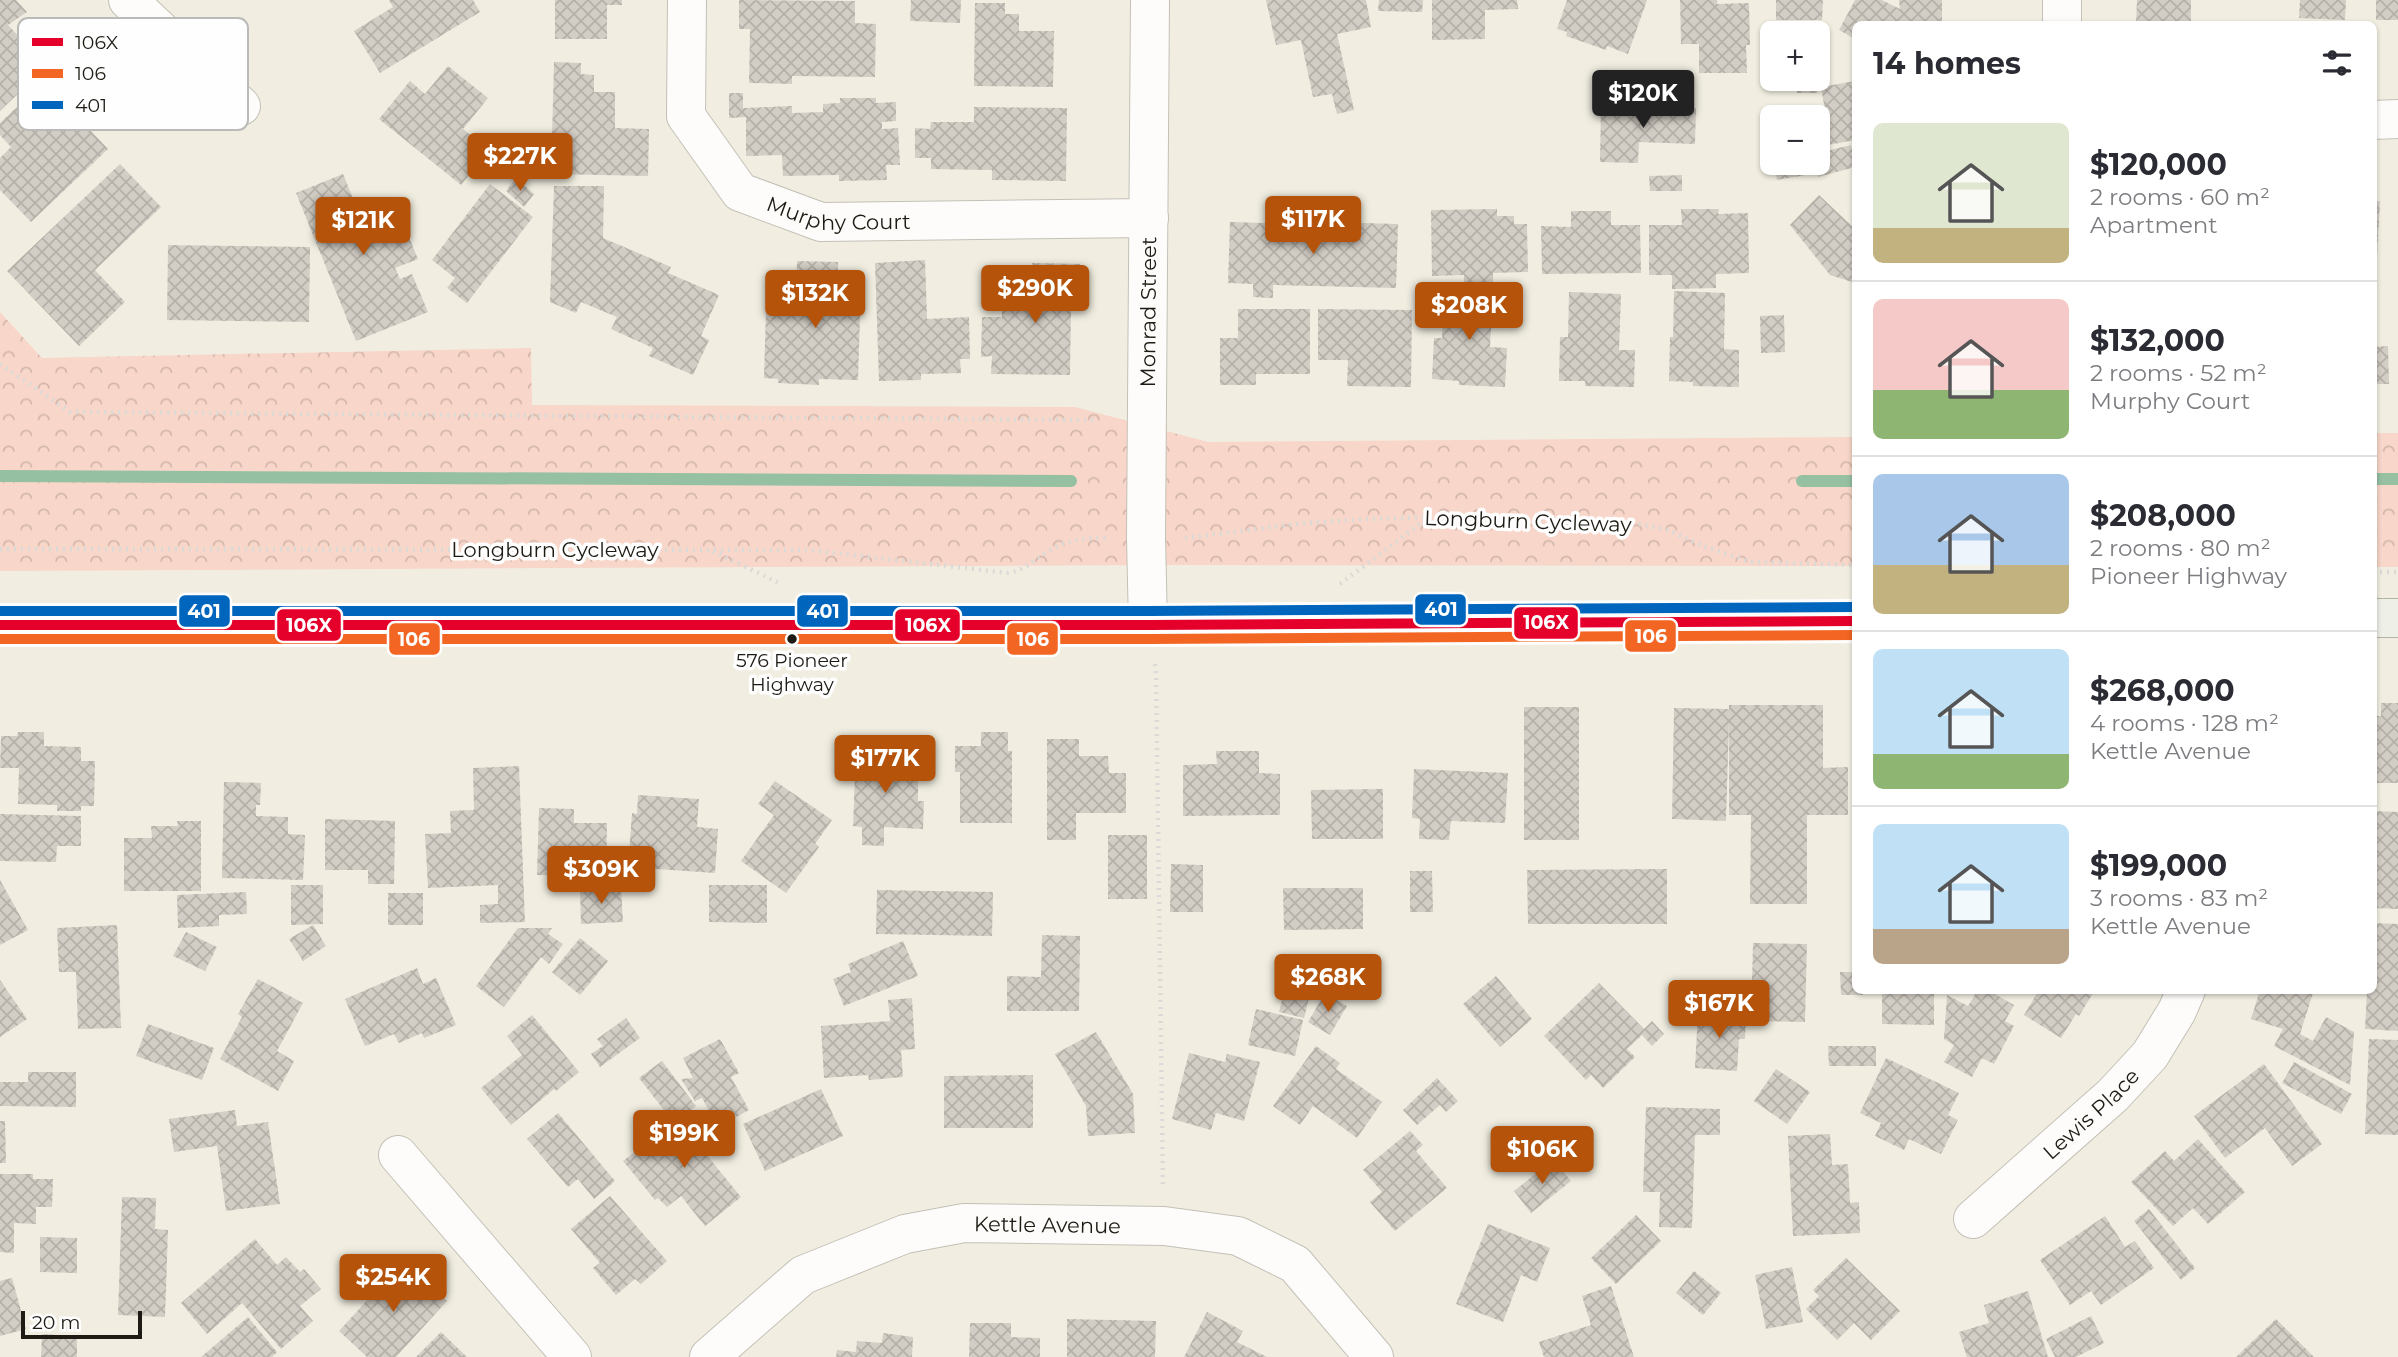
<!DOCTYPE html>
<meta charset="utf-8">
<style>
:root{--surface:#fff;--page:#f2f2f3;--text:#2b2b33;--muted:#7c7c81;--line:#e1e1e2;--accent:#b45309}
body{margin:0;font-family:Montserrat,sans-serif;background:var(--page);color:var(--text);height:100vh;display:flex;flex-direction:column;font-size:26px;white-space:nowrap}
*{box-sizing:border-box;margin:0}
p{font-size:23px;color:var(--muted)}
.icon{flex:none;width:38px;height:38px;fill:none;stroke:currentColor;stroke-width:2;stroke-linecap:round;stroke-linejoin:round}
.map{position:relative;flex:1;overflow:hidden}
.drawer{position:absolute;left:1852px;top:21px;width:525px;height:973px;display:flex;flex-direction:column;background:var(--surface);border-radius:10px;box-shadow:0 2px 5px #0004}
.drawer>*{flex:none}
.controls{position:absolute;left:1760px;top:21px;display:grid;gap:14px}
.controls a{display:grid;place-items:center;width:70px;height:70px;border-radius:10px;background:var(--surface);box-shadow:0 2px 5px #0004;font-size:35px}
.scale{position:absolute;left:21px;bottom:18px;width:121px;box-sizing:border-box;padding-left:7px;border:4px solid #1d1b13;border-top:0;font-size:19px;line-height:24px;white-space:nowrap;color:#1d1b13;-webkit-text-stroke:5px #fefefe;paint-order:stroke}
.price{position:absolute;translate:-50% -60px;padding:0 16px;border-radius:7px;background:var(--accent);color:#fff;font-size:23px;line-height:46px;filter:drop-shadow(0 2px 4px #0008)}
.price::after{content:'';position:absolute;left:50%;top:42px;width:21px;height:16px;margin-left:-10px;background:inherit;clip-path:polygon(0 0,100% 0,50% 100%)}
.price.active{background:#222;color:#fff}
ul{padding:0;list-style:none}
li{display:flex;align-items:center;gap:21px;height:175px;padding:0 21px}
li+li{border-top:2px solid var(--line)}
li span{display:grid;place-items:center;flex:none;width:196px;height:140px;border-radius:10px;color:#555}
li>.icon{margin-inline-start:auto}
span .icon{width:84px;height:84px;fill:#fffc;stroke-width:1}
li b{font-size:30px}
h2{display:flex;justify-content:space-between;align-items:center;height:84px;padding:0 21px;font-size:30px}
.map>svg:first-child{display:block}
.forest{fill:url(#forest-crowns)}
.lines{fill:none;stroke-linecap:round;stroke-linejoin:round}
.stream{stroke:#95c0a2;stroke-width:12}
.building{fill:url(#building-cross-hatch)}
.minor-casing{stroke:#c3c0b7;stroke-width:40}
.major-casing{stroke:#b2b5a4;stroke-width:40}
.path{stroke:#dbdad6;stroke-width:4.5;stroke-dasharray:2 5;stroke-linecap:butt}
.minor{stroke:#fdfcfa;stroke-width:38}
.major{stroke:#eef0e8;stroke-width:38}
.bus-1-casing{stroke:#fefefe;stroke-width:16}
.bus-2-casing{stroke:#fefefe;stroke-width:16}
.bus-3-casing{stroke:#fefefe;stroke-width:16}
.bus-1{stroke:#e4002b;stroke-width:10}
.bus-2{stroke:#f26522;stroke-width:10}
.bus-3{stroke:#0065bd;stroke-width:10}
.bus-dot{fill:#1d1b13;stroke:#fefefe;stroke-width:2.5}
.labels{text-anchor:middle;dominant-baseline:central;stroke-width:7;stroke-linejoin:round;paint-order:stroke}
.bus-label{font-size:19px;fill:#1d1b13;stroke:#fefefe}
.street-label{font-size:21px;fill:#1d1b13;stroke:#fefefe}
.key{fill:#fefefe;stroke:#babab8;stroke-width:2}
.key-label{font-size:19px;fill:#1d1b13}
.line-badge{stroke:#fefefe;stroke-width:2.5}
.badge-label{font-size:19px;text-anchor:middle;font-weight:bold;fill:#fff}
</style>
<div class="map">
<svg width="2398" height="1357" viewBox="0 0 2398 1357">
<defs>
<pattern id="forest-crowns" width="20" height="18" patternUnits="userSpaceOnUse" patternTransform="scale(1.75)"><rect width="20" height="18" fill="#f8d6c9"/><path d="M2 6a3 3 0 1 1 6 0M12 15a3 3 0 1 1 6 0" fill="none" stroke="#d4b7ac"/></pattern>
<pattern id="building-cross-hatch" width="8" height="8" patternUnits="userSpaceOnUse" patternTransform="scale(1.75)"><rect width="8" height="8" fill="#d3cec5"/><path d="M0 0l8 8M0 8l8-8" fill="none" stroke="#b5b0a8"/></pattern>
</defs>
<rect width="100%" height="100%" fill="#f1eee1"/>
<path class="forest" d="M0,312L42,358L531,348L532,405L1075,407L1208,442L1855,437V566L1159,565L0,571Z
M2373,433H2398V567H2373Z"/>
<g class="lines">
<path class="stream" d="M0,476L1071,481
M2373,479H2398
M1802,481H1855"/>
</g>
<path class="building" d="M0,0H16L27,12L8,25L47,66L0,111Z
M389,0H473L480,12L380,73L354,31L393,7Z
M555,0H622V5H607V39H555Z
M739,0L855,1V23L876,24L875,77L792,76V84L749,83L750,29H739Z
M911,0H961L960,23L910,21Z
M1266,0H1366L1371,27L1337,34L1354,110L1337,114L1332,94L1313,97L1301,40L1276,45Z
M1379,0H1423L1422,12L1378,11Z
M1432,0H1517L1518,9L1485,10V39L1432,40Z
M1567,0H1647L1628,54L1607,46L1606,50L1566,36L1567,32L1557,29Z
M1680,0H1717V4L1749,3L1750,45H1746L1747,73H1699V44H1681Z
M1776,0H1823L1822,20H1776Z
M1855,0H1882L1900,9L1899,0H1942V24H1855V39L1839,30Z
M2137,0H2191V24H2136Z
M2300,0H2346L2345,20L2299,18Z
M2376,0H2398V20H2376Z
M975,3H1005V14H1019V31H1054L1053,87L974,86Z
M554,62L581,63V74L594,75V92H615V128L649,129L648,176L551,174Z
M448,66L488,98L463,129L489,150L461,185L379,119L410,81L425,94Z
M1797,79H1818L1817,93H1797Z
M1855,81V140L1823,146L1821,129L1828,128L1821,87Z
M38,87L65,115L71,110L108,149L31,222L0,190V158L11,147L0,135V123Z
M729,93H743V108L792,106V113L823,112V104L840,103V98H876V103L896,102V121L882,122V129L898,128L900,165H886L887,180L839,181V175L783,176L782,155L746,156V117L729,118Z
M1601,105L1696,108L1695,144L1639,142L1638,163L1600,162Z
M974,107L1067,108L1066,181L992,180V170L931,169V158H915V128L930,129L931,122H974Z
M1851,145L1855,167L1818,177L1814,163H1818V153Z
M1774,163H1811L1812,174L1777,180Z
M120,164L161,207L95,270L125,302L79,346L7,271Z
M343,174L359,213L393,199L418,259L395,268L400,279L412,274L428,312L356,341L296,193Z
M1682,175V191H1650L1649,176Z
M516,178L534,194L524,207L506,191Z
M490,184L533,217L467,303L447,288L455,278L432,260Z
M554,186H604L603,238L671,267L668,273L719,295L701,336L709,340L693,375L649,356L653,348L611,329L617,317L581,302L576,313L550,302Z
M1819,195L1855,229V283L1830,275L1790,225Z
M2373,201H2380L2376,274H2373Z
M1497,209V216H1514V224H1527L1528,272L1493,273V288H1464V275L1432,276L1431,210Z
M1681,209H1719L1718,214L1748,213L1749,273L1716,274V288L1672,289V275H1649V225H1682Z
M1571,211H1611V225H1640L1641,273L1542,274L1541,226L1571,227Z
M1230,222L1300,224V240H1329L1330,222L1398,224L1396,288L1273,285V298L1253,297V284L1228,283Z
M168,245L310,247L309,322L167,320Z
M925,260L927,319L969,317L970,359H960L961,373L921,374V380L879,381L875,263Z
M797,261L838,262L837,283L861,284L858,380L819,379V385L778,383V379L764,378L766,310L796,311Z
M1032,263L1080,264L1079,311H1071L1070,375L991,374L992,356L981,357L982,317H1002V295H1032Z
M1444,290L1493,292L1490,347L1507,348L1505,387L1459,385V381L1432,379L1434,338H1442Z
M1674,291L1725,293L1724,349L1739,350V387L1693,386V382L1669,381L1670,337H1673Z
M1569,292L1621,294L1619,350H1635L1634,387L1585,386V381H1559L1560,337H1568Z
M1238,309H1310V374H1256V385H1220V338H1238Z
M1318,309L1412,310L1411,387L1347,386L1348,360H1318Z
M1784,315L1785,352L1761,353L1760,316Z
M2388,346L2389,384H2373V347Z
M2381,703H2398V783H2373V716H2381Z
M1729,705H1823V768L1848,767V815H1807V904H1750L1751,815H1729V723L1726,821L1672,819L1674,708L1729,709Z
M1524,707H1579V840H1524Z
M18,732H44V746L81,747V761H95L94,806H81V811H57V805L18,804L19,768H0L1,736H17Z
M981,732H1008V751H1012V823H960V772H955V746H981Z
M1047,739H1079V756H1108L1109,773H1126V813H1076V840H1047Z
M856,749L909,751L908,780H918V801H924L923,829L884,827V846L862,845V827L853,826Z
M1216,751H1259V773L1280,774V815L1183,816V765L1217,764Z
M519,766L525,922L480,923V905L498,904V885L428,888L425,834L451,833L450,811L474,810L473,768Z
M1414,769L1508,773L1505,823L1451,821L1449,840L1419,839L1420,819L1412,818Z
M775,781L832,820L815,844L819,847L786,893L741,861L774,815L758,804Z
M224,782L261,783L260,805H256V816L288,817V834L305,835L303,880L222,878Z
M1383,789V839H1312L1311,790Z
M638,795L699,799L697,827L718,829L715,873L628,867L632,813L637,814Z
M539,808L574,809V823H607L606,884H584V876L537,875Z
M2373,811L2398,812V909L2373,908Z
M0,814L81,816V846H57L56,862L0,861Z
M325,819L395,821L394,884H368V870H325Z
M177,821H201V891H124V838H152L151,826H178Z
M1108,835H1147V899H1108Z
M1171,864L1203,865V912H1170Z
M1667,869V924H1528L1527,870Z
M1410,871H1432L1433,912H1410Z
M0,880L28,930L0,945Z
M291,885H323V924L291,925Z
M709,885H767V923L709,922Z
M621,887L623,922L581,924L580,890Z
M1283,888H1363V929L1284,930Z
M877,890L993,892L992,936L876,934Z
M246,892L247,914L219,915V926L178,928L177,895Z
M388,893H423V925H388Z
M2373,923L2398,924V1031L2365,1029L2367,990H2373Z
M117,925L121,1028L78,1029L76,972H59L57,928Z
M313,925L326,946L303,961L289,939Z
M518,928H552L548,934L563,944L549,964L541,957L504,1007L476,986Z
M186,932L217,947L205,971L173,956Z
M1042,935L1080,936L1079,1011H1007V976L1041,977Z
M580,938L608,961L580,995L552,972Z
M903,941L918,976L844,1006L833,979L851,972L848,964Z
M1753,943L1807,944L1805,1022L1751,1021Z
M417,968L423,984L436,978L456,1025L424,1038L422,1033L399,1043L394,1034L365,1046L345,999Z
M1840,972H1855V990H1863V995H1841Z
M1496,976L1532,1019L1500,1047L1463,1004Z
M258,979L303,1003L277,1051L294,1061L278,1091L220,1059L242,1017L238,1014Z
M0,980L27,1019L0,1037Z
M1287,980L1312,986L1304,1018L1279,1012Z
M1599,983L1644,1029L1652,1021L1664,1034L1652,1046L1642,1035L1627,1049L1635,1057L1603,1088L1591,1075L1586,1080L1544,1036Z
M1882,990H1934V1025L1882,1024Z
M1978,990H1988L2014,1005L2005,1021L2014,1026L1994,1064L1982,1058L1972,1077L1944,1062L1954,1045L1944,1039L1947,995L1968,1006Z
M2039,990H2095L2079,1016L2076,1014L2061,1038L2024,1015Z
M2260,990H2314L2300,1034L2313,1041L2326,1017L2354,1032L2350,1085L2274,1046L2283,1029L2251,1019Z
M1325,993L1347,1006L1330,1035L1308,1022Z
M912,998L915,1049L901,1050L903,1077L869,1080L868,1075L824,1078L821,1026L890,1021L888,1000Z
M1256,1009L1303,1020L1295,1056L1248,1045Z
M1698,1012L1746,1014L1745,1039H1739L1737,1071L1695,1068Z
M532,1015L579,1072L556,1091L554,1089L511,1125L481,1088L522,1055L507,1036Z
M626,1018L640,1038L600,1067L591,1054L603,1046L597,1039Z
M148,1024L214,1048L202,1080L136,1056Z
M1096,1032L1133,1094L1135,1133L1088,1136L1086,1106L1055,1054Z
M720,1039L739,1073L731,1077L749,1110L718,1127L702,1098L695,1101L681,1079L693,1078L683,1058Z
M2369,1039L2398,1040V1135L2365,1134Z
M1316,1046L1340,1063L1336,1069L1382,1102L1357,1138L1313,1106L1300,1125L1273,1106Z
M1828,1046H1876V1066H1829Z
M1189,1053L1225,1062L1227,1054L1260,1062L1244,1121L1216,1113L1211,1130L1172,1119Z
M1886,1058L1959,1093L1948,1115L1958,1120L1941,1154L1909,1139L1904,1150L1875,1136L1881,1123L1860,1113Z
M662,1061L696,1106L674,1123L639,1078Z
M2294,1062L2352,1094L2341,1114L2282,1083Z
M2264,1064L2322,1144L2292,1166L2265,1128L2225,1158L2194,1116Z
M1776,1069L1810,1092L1787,1124L1754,1101Z
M28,1072H76V1107L0,1106V1082H28Z
M1033,1075V1128H944V1076Z
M1437,1078L1458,1101L1446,1112L1440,1105L1417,1125L1403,1110Z
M821,1089L843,1136L765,1171L743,1124Z
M1646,1107L1720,1109V1135H1695L1692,1228L1659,1227L1660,1192H1643Z
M235,1110L237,1126L268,1122L280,1204L226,1211L217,1146L174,1152L169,1119Z
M558,1113L615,1181L594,1199L578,1179L568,1187L527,1139Z
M702,1114L722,1139L705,1153L741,1197L705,1226L681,1196L667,1207L658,1198L655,1200L623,1161L666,1127L674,1137Z
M0,1121H5L6,1163H0Z
M1410,1131L1423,1145L1416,1151L1447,1188L1395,1231L1370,1202L1382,1192L1363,1170Z
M1830,1134L1832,1165L1848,1164L1850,1203L1859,1202L1860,1233L1793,1236L1788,1136Z
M2198,1139L2245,1192L2208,1224L2193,1208L2173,1226L2131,1182L2165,1151L2174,1161Z
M1553,1160L1571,1181L1531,1213L1514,1191Z
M0,1174H33V1179H53L52,1207H36V1224L14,1223V1253L0,1252Z
M610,1196L667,1261L641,1284L635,1279L616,1295L593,1268L600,1263L571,1229Z
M122,1197L156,1198L155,1229L168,1230L165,1317L118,1315Z
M2149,1209L2195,1268L2181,1280L2134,1221Z
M1636,1215L1661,1241L1616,1284L1591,1258Z
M2105,1216L2125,1247L2135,1241L2154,1268L2101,1305L2091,1291L2070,1305L2040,1260Z
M1488,1224L1550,1248L1537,1282L1521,1275L1503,1322L1456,1304Z
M40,1237L77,1238V1273L40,1272Z
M255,1239L277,1265L286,1257L300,1272L304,1269L321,1289L300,1306L313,1321L281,1349L242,1303L207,1334L181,1303Z
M1846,1258L1900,1311L1871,1340L1854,1323L1837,1340L1806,1309L1819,1296L1813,1290Z
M403,1261L447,1301L396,1357H367L339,1331Z
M1792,1267L1803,1322L1766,1329L1755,1275Z
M1694,1271L1721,1293L1703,1315L1676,1293Z
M12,1278L26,1329L0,1336V1281Z
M1611,1286L1634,1357H1544L1539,1342L1591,1325L1582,1296Z
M2028,1291L2048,1357H1967L1959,1332L1989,1323L1984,1305Z
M1207,1312L1243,1331L1237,1342L1267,1357H1184Z
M2091,1316L2104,1343L2076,1357H2055L2046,1339Z
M248,1317L277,1352L272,1357H201Z
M1067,1319L1156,1321L1155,1357H1067Z
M2276,1319L2314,1357H2236Z
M970,1323H1011V1337L1040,1338V1357H969Z
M441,1332L467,1357H416Z
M883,1333L913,1337L912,1357H836L837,1350L856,1352L857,1341L882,1343Z
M42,1334L77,1336V1357H41Z"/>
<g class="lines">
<defs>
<g id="minor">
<path d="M128,0L241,106"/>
<path id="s1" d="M687,0L686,116L740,192L821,222L1149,218"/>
<path d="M2062,24V0"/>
<path d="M2373,120L2398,119"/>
<path id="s2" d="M1148,625L1146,538L1150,0"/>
<path d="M398,1155L572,1357"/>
<path id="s3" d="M1973,1219L2113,1095L2150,1055L2177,1011L2186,990"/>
<path id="s4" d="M709,1357L803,1275L905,1234L964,1223L1164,1226L1238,1236L1295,1264L1374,1357"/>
</g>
<path id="major" d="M2373,618H2398
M0,625H1148L1855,621"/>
</defs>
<use href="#minor" class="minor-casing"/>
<use href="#major" class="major-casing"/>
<path class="path" d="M0,364L70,412L1095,420
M1185,538L1305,523L1367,519L1429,517L1592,520L1639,524L1668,530L1703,546L1751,562L1855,565
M0,549L809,550L1008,573C1026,570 1036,558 1052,549C1070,539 1086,538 1106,538
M713,551L781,584
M2373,572H2398
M1340,584L1428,518
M1155,664L1156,675L1163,1187"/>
<use href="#minor" class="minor"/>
<use href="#major" class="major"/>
<defs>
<path id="bus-1" d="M0,625H1148L1855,621"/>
<path id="bus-2" d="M0,639H1148L1855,635"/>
<path id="bus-3" d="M0,611H1148L1855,607"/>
</defs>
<use href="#bus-1" class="bus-1-casing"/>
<use href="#bus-2" class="bus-2-casing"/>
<use href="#bus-3" class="bus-3-casing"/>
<use href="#bus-1" class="bus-1"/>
<use href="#bus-2" class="bus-2"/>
<use href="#bus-3" class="bus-3"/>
</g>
<circle class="bus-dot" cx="792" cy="639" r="6"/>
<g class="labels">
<g class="bus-label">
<text x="792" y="660">576 Pioneer<tspan x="792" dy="24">Highway</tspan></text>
</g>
<g class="street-label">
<text stroke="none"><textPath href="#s1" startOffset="312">Murphy Court</textPath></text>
<text stroke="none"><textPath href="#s2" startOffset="313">Monrad Street</textPath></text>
<text transform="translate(1528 521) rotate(2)">Longburn Cycleway</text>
<text x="555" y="549">Longburn Cycleway</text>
<text stroke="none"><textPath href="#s3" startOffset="158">Lewis Place</textPath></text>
<text stroke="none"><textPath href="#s4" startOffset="378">Kettle Avenue</textPath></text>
</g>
</g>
<rect x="18" y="18" width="230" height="112" rx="10" class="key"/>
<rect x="32" y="38" width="31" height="8" fill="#e4002b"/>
<rect x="32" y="69" width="31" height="9" fill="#f26522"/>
<rect x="32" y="101" width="31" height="8" fill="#0065bd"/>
<g class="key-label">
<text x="75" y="49">106X</text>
<text x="75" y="80">106</text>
<text x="75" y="112">401</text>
</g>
<g class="line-badge">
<rect x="1414" y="593" width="53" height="33" rx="7" fill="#0065bd"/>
<rect x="178" y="594" width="53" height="34" rx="7" fill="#0065bd"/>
<rect x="796" y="594" width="53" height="34" rx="7" fill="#0065bd"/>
<rect x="1513" y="606" width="66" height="34" rx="7" fill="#e4002b"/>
<rect x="276" y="608" width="66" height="34" rx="7" fill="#e4002b"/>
<rect x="894" y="608" width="67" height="34" rx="7" fill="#e4002b"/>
<rect x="1624" y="619" width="53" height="34" rx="7" fill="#f26522"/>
<rect x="388" y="622" width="53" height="34" rx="7" fill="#f26522"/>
<rect x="1006" y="622" width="53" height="34" rx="7" fill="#f26522"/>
</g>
<g class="badge-label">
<text x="1441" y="616">401</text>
<text x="204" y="618">401</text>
<text x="823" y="618">401</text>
<text x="1546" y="629">106X</text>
<text x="309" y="632">106X</text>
<text x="928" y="632">106X</text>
<text x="1651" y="643">106</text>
<text x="414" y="646">106</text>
<text x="1033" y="646">106</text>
</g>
</svg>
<div class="controls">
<a>+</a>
<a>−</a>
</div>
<div class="scale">20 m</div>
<b class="price active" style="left:1643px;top:130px">$120K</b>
<b class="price" style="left:520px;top:193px">$227K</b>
<b class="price" style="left:1313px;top:256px">$117K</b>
<b class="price" style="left:363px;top:257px">$121K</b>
<b class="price" style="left:1035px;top:325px">$290K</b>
<b class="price" style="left:815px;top:330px">$132K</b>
<b class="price" style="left:1469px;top:342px">$208K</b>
<b class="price" style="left:885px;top:795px">$177K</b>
<b class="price" style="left:601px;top:906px">$309K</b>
<b class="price" style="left:1328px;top:1014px">$268K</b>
<b class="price" style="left:1719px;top:1040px">$167K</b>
<b class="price" style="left:684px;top:1170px">$199K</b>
<b class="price" style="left:1542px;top:1186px">$106K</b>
<b class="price" style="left:393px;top:1314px">$254K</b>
<section class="drawer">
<h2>14 homes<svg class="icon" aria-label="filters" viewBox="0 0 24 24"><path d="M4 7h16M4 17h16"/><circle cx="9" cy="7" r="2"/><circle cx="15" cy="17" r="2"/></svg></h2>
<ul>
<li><span style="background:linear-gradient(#dfe7d0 75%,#c2b280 0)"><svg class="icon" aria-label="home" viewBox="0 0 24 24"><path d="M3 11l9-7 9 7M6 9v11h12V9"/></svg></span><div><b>$120,000</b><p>2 rooms · 60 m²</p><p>Apartment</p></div></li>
<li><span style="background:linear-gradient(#f6c9c9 65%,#8fb573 0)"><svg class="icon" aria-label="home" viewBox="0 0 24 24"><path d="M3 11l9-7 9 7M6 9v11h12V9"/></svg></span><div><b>$132,000</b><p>2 rooms · 52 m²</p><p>Murphy Court</p></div></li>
<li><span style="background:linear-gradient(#a9c7e8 65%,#c2b280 0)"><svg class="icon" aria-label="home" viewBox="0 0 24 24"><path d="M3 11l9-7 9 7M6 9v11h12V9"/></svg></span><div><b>$208,000</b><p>2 rooms · 80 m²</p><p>Pioneer Highway</p></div></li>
<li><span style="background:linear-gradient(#bfe0f5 75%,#8fb573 0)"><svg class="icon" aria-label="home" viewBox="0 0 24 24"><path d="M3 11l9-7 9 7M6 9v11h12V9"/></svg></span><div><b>$268,000</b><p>4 rooms · 128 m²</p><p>Kettle Avenue</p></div></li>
<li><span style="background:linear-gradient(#bfe0f5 75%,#b9a48a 0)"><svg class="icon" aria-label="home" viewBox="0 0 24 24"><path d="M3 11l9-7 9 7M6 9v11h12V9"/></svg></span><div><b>$199,000</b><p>3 rooms · 83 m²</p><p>Kettle Avenue</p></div></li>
</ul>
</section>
</div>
